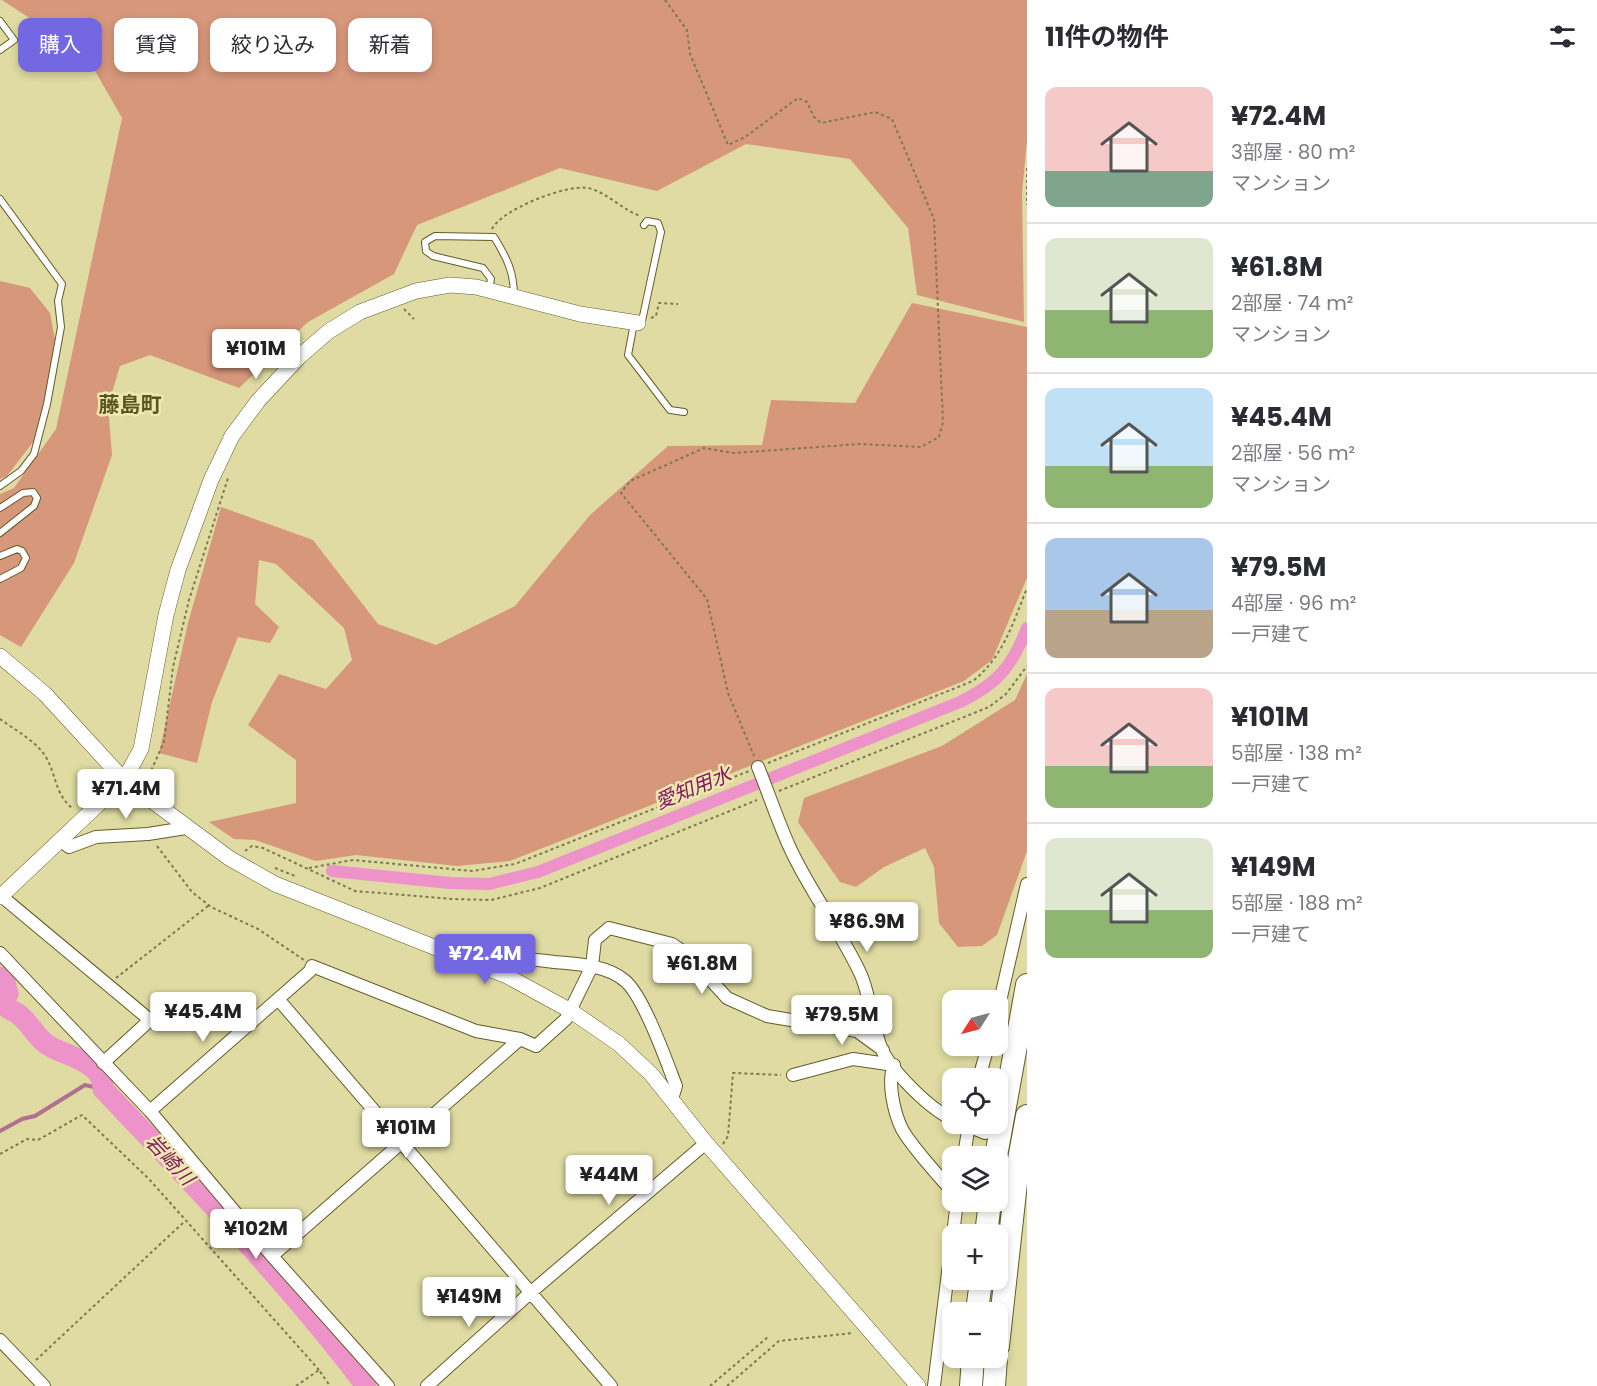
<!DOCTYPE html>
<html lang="ja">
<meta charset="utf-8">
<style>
:root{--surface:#fff;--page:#f2f2f3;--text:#2b2b33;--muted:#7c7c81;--line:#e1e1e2;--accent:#7367e2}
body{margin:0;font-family:Poppins,"Noto Sans JP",sans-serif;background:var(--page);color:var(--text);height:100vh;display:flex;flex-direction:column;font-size:22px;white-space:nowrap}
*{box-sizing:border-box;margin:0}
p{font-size:20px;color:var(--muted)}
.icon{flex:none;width:33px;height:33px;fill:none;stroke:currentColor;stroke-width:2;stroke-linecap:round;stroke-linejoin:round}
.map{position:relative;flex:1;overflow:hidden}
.side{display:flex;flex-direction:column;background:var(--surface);width:570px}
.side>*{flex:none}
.hud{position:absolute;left:18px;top:18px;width:570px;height:54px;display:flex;gap:12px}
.needle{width:39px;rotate:234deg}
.buttons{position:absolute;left:942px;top:990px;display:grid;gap:12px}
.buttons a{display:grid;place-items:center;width:66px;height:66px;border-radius:12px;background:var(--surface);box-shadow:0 3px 9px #0003;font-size:30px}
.price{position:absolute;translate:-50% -51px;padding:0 14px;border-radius:6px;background:#fff;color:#222;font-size:20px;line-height:39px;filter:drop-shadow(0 2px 3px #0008)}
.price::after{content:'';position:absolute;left:50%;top:36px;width:18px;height:14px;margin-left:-9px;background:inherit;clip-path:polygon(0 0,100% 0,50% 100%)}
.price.active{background:var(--accent);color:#fff}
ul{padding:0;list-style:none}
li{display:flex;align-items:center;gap:18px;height:150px;padding:0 18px}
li+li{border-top:2px solid var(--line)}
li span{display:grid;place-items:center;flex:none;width:168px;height:120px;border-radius:12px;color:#555}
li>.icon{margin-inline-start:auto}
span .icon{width:72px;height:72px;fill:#fffc;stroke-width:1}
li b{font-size:26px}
h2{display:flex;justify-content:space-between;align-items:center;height:72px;padding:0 18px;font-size:26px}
.tag{padding:0 21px;border-radius:12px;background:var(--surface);box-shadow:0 3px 9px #0003;font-size:21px;line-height:54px}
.tag.active{background:var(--accent);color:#fff}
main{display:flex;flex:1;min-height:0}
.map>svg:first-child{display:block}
.green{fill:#d7977b}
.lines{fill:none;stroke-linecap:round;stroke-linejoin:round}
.stream{stroke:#b27191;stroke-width:4}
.canal{stroke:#ee93c9;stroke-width:12}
.river{stroke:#ee93c9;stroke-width:21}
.service-casing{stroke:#625d27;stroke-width:8}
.minor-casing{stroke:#625d27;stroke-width:14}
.tertiary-casing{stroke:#625d27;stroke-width:16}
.motorway-casing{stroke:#625d27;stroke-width:24}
.path{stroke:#7c7953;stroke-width:2;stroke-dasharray:3 3;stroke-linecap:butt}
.service{stroke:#fff;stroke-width:6}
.minor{stroke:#fff;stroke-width:12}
.tertiary{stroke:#fff;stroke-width:15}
.motorway{stroke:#fff;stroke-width:22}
.labels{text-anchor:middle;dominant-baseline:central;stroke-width:5;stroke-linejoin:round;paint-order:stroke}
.water-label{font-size:20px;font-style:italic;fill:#821862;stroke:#ede8af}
.quarter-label{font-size:21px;font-weight:bold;fill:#5a551f;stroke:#ede8af}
</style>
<main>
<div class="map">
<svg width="1027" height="1386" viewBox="0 0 1027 1386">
<rect width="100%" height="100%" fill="#dfdba2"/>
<path class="green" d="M2,0H1027V141L1022,193L1024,322L917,295L908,228L850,159L746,144L657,191L560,168L417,225L394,274L308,322L239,388L150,355L120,366L108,406L112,455L74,563L21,647L0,635V494L14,488L56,429L122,118L86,55Z
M0,281L30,288L50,313L55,340L44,428L7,476L0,479Z
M912,303L1027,327V578L992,660L964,681L510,861L457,866L356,855L316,861L255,840L234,839L209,822L296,803V760L248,725L279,674L326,689L352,660L344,628L276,564L259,560L255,604L279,627L270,643L238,637L212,702L197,763L159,753L188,623L221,507L313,540L378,624L436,645L515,606L590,515L668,446L762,445L771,400L855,403Z
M1027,674V851L997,935L982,946L958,947L939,923L934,867L925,848L884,867L856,887L840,882L798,822L804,798L942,746L1015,700Z"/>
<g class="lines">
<path class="stream" d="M0,1131L22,1119L35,1116L85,1085L103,1089"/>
<path class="canal" d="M332,871L450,883L489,884L538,872L960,702C997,684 1012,667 1027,628"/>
<path class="river" d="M0,977L5,982L8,994L3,1003C7,1010 13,1010 18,1014C31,1023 37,1040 51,1047C68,1056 104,1063 103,1089C194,1185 286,1280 366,1386"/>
<defs>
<path id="service" d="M0,21L14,40L0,50
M0,199L62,284L58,301L61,327L47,404L34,454L21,471L0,486
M489,289L491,279L483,268L433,256L426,251L425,242L435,236L494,237C507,258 514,272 514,296
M634,323L628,355L670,410L684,412
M638,323L642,321L661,232L658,223L647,221L644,225
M0,508L23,493L33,492L37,498L34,506L0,533
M0,556L17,549L22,551L26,558L21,568L0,579"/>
<path id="minor" d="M758,767C769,794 778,822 790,848C810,892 841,931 861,975C871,998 874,1037 884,1054C897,1076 930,1109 952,1119
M60,840L69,847L96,837L148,834L186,828
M0,895L150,1020L103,1063
M0,953L150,1111L272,1256L388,1386
M507,976C522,955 529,959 554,962C576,964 606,965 624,980C643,994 667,1063 676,1086L672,1099
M278,999L611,1386
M998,1010L1027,884
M793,1075L853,1059L894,1065C887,1082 894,1113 902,1129C910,1144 940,1178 952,1191
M979,1078L988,1046
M150,1111L310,971L312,966L476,1031L520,1039L536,1046L566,1019L592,966L595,940L609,928L672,944L688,955L727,998L767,1016L857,1031L883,1050
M963,1124L985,1133
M964,1156L969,1124
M953,1234L957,1202
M272,1256L520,1039
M0,1340L44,1386
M427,1386L530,1293L706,1143
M934,1386L952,1240"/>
<path id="tertiary" d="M0,656L45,694L124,780L229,858L275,884L507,976L571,1011L619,1044L651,1074L706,1143L918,1386
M0,897L124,780L141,749L166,615L178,570L211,480L232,436L258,401L300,356L329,331L360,312L416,291L450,285L476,287L580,314L638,323"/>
<path id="motorway" d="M996,1156L1027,985
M986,1234L990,1202
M977,1312L981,1280
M998,1346L1018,1165L1027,1116
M971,1386L973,1358
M994,1386L996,1358"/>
</defs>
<use href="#service" class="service-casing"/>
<use href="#minor" class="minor-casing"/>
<use href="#tertiary" class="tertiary-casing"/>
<use href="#motorway" class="motorway-casing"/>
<path class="path" d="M665,0L687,30L690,54L728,145L745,137L798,98L807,102L814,117L821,123L875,112L892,119L934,219L943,422L939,437L921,447L860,444L734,453L704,448L630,481L621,493L707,599L728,693L754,756
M1027,168V205
M492,229C502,209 567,184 588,188C607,192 625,212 641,216
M404,309L414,319
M651,318L656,316L659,303L678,304
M0,719C15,730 38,742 47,759C57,778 55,794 73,809
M768,763L973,681C1003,657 1013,623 1027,588
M151,782L150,773L164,742L173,667L189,600L228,478
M779,791L989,707L1006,694L1027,666
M157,846L192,892L211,907L258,929L304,960
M245,851L252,846L263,848L355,891L452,899L491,900L540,888L757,800
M275,868L295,876
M309,868L353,860L472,871L515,864L749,771
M116,978L208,906
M723,1144L728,1136L733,1073L781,1075
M0,1154L27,1139L38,1140L82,1115L149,1179L319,1370
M36,1360L185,1221
M296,1386L319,1370L330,1386
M710,1386L769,1336
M727,1386L779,1341L853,1333"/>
<use href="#service" class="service"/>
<use href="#minor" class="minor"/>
<use href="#tertiary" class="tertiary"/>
<use href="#motorway" class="motorway"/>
</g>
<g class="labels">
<g class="water-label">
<text transform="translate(693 788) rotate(-22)">愛知用水</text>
<text transform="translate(170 1160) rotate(47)">岩崎川</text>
</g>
<g class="quarter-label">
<text x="130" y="404">藤島町</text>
</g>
</g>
</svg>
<div class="buttons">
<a><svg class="needle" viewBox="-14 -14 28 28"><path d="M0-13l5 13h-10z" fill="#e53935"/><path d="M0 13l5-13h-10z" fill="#7c7c81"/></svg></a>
<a><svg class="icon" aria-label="locate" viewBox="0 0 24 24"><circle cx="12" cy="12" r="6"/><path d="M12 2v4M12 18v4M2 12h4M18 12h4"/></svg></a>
<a><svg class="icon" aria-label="layers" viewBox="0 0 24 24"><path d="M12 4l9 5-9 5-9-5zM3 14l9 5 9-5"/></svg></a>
<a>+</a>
<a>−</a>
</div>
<b class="price" style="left:256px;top:380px">¥101M</b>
<b class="price" style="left:126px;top:820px">¥71.4M</b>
<b class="price" style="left:867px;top:953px">¥86.9M</b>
<b class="price active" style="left:485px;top:985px">¥72.4M</b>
<b class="price" style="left:702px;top:995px">¥61.8M</b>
<b class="price" style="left:203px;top:1043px">¥45.4M</b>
<b class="price" style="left:842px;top:1046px">¥79.5M</b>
<b class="price" style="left:406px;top:1159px">¥101M</b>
<b class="price" style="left:609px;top:1206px">¥44M</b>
<b class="price" style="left:256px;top:1260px">¥102M</b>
<b class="price" style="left:469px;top:1328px">¥149M</b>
<div class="hud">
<a class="tag active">購入</a>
<a class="tag">賃貸</a>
<a class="tag">絞り込み</a>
<a class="tag">新着</a>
</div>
</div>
<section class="side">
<h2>11件の物件<svg class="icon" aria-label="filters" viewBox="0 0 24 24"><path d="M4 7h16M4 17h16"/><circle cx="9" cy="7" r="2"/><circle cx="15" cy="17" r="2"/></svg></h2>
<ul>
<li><span style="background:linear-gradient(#f6c9c9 70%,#7fa58c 0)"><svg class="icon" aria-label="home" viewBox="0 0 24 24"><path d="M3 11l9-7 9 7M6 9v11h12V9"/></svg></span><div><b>¥72.4M</b><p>3部屋 · 80 m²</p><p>マンション</p></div></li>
<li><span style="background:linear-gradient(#dfe7d0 60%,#8fb573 0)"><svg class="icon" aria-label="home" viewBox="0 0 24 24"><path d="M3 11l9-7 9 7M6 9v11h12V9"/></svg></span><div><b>¥61.8M</b><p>2部屋 · 74 m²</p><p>マンション</p></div></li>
<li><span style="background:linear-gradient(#bfe0f5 65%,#8fb573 0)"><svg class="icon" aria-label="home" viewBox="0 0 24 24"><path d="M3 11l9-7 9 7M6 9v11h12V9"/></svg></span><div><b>¥45.4M</b><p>2部屋 · 56 m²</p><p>マンション</p></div></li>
<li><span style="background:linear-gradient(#a9c7e8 60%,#b9a48a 0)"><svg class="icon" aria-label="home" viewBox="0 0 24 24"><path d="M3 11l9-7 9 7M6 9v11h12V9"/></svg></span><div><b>¥79.5M</b><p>4部屋 · 96 m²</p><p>一戸建て</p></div></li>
<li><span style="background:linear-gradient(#f6c9c9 65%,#8fb573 0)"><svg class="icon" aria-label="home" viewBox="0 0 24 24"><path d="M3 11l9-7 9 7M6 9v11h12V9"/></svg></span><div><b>¥101M</b><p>5部屋 · 138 m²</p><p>一戸建て</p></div></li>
<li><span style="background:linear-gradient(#dfe7d0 60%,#8fb573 0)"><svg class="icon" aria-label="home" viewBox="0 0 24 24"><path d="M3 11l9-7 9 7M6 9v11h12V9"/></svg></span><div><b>¥149M</b><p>5部屋 · 188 m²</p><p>一戸建て</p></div></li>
</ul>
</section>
</main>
